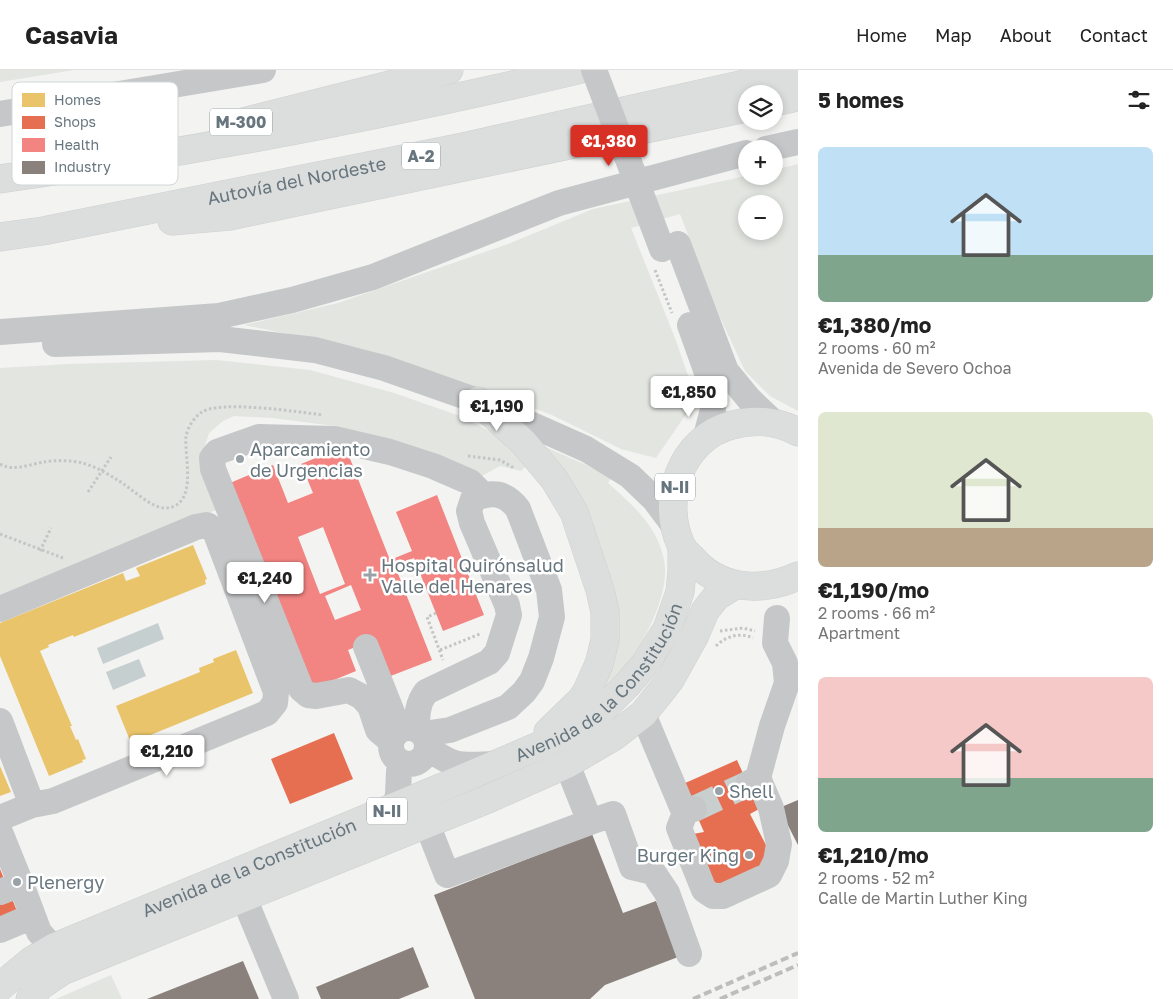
<!DOCTYPE html>
<meta charset="utf-8">
<style>
:root{--surface:#fff;--page:#f6f6f6;--text:#222;--muted:#767676;--line:#e0e0e0;--accent:#d93025}
body{margin:0;font-family:"Golos Text",sans-serif;background:var(--page);color:var(--text);height:100vh;display:flex;flex-direction:column;font-size:19px;white-space:nowrap}
*{box-sizing:border-box;margin:0}
p{font-size:16px;color:var(--muted)}
.icon{flex:none;width:28px;height:28px;fill:none;stroke:currentColor;stroke-width:2;stroke-linecap:round;stroke-linejoin:round}
.map{position:relative;flex:1;overflow:hidden}
.side{display:flex;flex-direction:column;background:var(--surface);width:375px}
.side>*{flex:none}
.tools{position:absolute;left:738px;top:15px;display:grid;gap:10px}
.tools a{display:grid;place-items:center;width:45px;height:45px;border-radius:50%;background:var(--surface);box-shadow:0 2px 8px #0003;font-size:25px}
.price{position:absolute;translate:-50% -42px;padding:0 11px;border-radius:5px;background:#fff;color:#222;font-size:16px;line-height:32px;filter:drop-shadow(0 1px 2px #0008)}
.price::after{content:'';position:absolute;left:50%;top:30px;width:15px;height:11px;margin-left:-8px;background:inherit;clip-path:polygon(0 0,100% 0,50% 100%)}
.price.selected{background:var(--accent);color:#fff}
ul{padding:0;list-style:none}
li{display:grid;align-content:center;gap:10px;height:265px;padding:0 20px}
li span{display:grid;place-items:center;height:155px;border-radius:8px;color:#555}
li>.icon{margin-inline-start:auto}
span .icon{width:90px;height:90px;fill:#fffc;stroke-width:1}
li b{font-size:21px}
h2{display:flex;justify-content:space-between;align-items:center;height:60px;padding:0 20px;font-size:21px}
header{display:flex;align-items:center;gap:30px;box-sizing:border-box;height:70px;padding:0 25px;background:var(--surface);border-bottom:1px solid var(--line)}
header strong{font-size:24px}
nav{display:flex;gap:28px;margin-inline-start:auto;font-size:18px}
main{display:flex;flex:1;min-height:0}
.map>svg:first-child{display:block}
.green{fill:#e2e5e0;fill-rule:evenodd}
.water{fill:#c6cfd0}
.homes{fill:#e9c46a}
.shops{fill:#e76f51}
.health{fill:#f28482;fill-rule:evenodd}
.industry{fill:#8a817c}
.lines{fill:none;stroke-linecap:round;stroke-linejoin:round}
.minor-tunnel{stroke:#c9cecf;stroke-width:26;stroke-dasharray:26 13;stroke-linecap:butt}
.major-casing{stroke:#cfd0d0;stroke-width:29}
.highway-casing{stroke:#cfd0d0;stroke-width:29}
.path{stroke:#c4c5c5;stroke-width:3;stroke-dasharray:2.5 2.5;stroke-linecap:butt}
.minor{stroke:#c6c7c8;stroke-width:26}
.major{stroke:#dcdddd;stroke-width:28}
.highway{stroke:#dcdddd;stroke-width:28}
.rail{stroke:#bdbdbe;stroke-width:4;stroke-dasharray:8 4;stroke-linecap:butt}
.minor-bridge{stroke:#c6c7c8;stroke-width:26}
.poi-dot{fill:#98a2a7;stroke:#fff;stroke-width:2}
.labels{text-anchor:middle;dominant-baseline:central;stroke-width:5;stroke-linejoin:round;paint-order:stroke}
.shield{fill:#fff;stroke:#959fa5;stroke-width:1}
.shield-label{font-size:16px;font-weight:bold;fill:#67767e}
.street-label{font-size:18px;fill:#67767e;stroke:#fff}
.poi-label{font-size:18px;fill:#67767e;stroke:#fff;text-anchor:start}
.key{fill:#fff;stroke:#d1d6d8;stroke-width:1}
.key-label{font-size:14px;fill:#67767e}
</style>
<header>
<strong>Casavia</strong>
<nav><a>Home</a><a>Map</a><a>About</a><a>Contact</a></nav>
</header>
<main>
<div class="map">
<svg width="798" height="929" viewBox="0 0 798 929">
<rect width="100%" height="100%" fill="#f3f3f2"/>
<path class="green" d="M0,0H74L0,12Z
M798,94V341L770,326L745,301L718,243L680,144L631,158L675,268L691,314V337L656,388L621,379L552,345L464,312L367,280L244,255L338,233L508,174L593,139L746,106H774V100ZM746,134H774V161H746Z
M216,290L310,300L394,323L460,346L497,365L529,393L521,401L500,396L482,406L390,371L335,356L272,348L234,346L223,351L209,363L204,379L221,438L84,494L0,526V298L69,294Z
M543,376L584,394L611,408L608,413C626,429 645,445 656,467C661,477 665,489 665,500C666,531 642,577 622,601C616,609 608,616 601,623H598L612,597Z
M111,905L122,929H56Z"/>
<path class="water" d="M158,553L164,569L103,594L97,578Z
M139,589L146,606L113,620L106,602Z"/>
<path class="homes" d="M193,475L207,509L205,510L206,514L74,567L73,565L48,575L49,577L40,581L72,656H70L76,670L78,669L86,689L82,690L83,692L49,706L0,586V553L123,503L126,511L140,506L136,498Z
M236,580L253,623L131,673L116,636L200,602L199,598L214,592L213,589Z
M0,696L11,722L0,726Z"/>
<path class="shops" d="M334,663L353,709L290,734L271,689Z
M737,690L759,739L750,744L768,779L760,797L715,817L693,764L704,762L683,714Z
M0,799L19,846L0,854Z"/>
<path class="health" d="M345,376L390,490L412,481L396,442L437,425L484,545L443,561L414,488L395,496L432,590L388,607L373,570L348,580L356,601L312,619L230,413L273,395L288,433L313,423L301,394ZM323,457L345,514L320,524L298,467ZM351,515L361,540L335,550L325,526Z"/>
<path class="industry" d="M798,730V775L779,738Z
M592,764L623,843L656,831L678,887L605,915L590,929H475L434,825Z
M413,877L429,917L399,929H321L316,917Z
M243,891L259,929H147Z"/>
<g class="lines">
<path class="minor-tunnel" d="M694,739L748,714"/>
<defs>
<g id="major">
<path d="M478,331L523,372L554,409L574,442L600,520L605,542V570L599,594L587,621L581,630L548,662"/>
<path d="M798,362C778,351 754,349 732,355C681,368 660,430 681,475C683,480 687,484 691,487C718,520 761,523 798,506"/>
<path id="s1" d="M0,917L31,891L53,878L438,719L562,666L595,647L627,615L645,594L667,559L680,522L682,502V477"/>
<path d="M30,929L40,916L62,901L488,729L567,694L613,667L643,644L670,610L694,567L705,541L716,527L735,515"/>
</g>
<g id="highway">
<path d="M774,32L798,27"/>
<path d="M227,56L449,0"/>
<path d="M0,109C194,82 387,45 578,0"/>
<path d="M172,151L230,146L746,38"/>
<path id="s2" d="M0,167L43,161L463,77L798,2"/>
</g>
</defs>
<use href="#major" class="major-casing"/>
<use href="#highway" class="highway-casing"/>
<path class="path" d="M655,200L672,243
M468,386L500,390L514,398
M0,394C14,402 30,394 44,392C55,390 71,390 82,393C95,396 108,404 119,411C131,418 151,438 165,438C199,437 184,386 186,367C187,358 195,346 202,342C220,330 299,342 323,345
M88,422L111,387
M0,464L63,488
M40,481L51,458
M436,543L427,547L443,590
M720,561L743,558L755,561
M716,576C726,566 740,562 753,568
M440,580L480,564"/>
<path class="minor" d="M0,44L263,0
M766,79L798,72
M678,174L726,301L749,329L774,353
M690,255L709,308L713,340L706,366
M0,262L219,246L292,230L373,207L559,133L746,83
M55,274L220,269L315,280L384,298L478,331L586,379L630,406L654,429L675,457
M0,539L196,457L207,455L215,461L276,622L275,633L267,643L53,731L32,735L0,748
M366,577L395,650L397,662
M643,644L682,737L694,739
M0,651L32,735
M391 676a18 18 0 1 1 36 0a18 18 0 1 1-36 0Z
M417,660C417,645 417,634 426,622L489,592L497,583L509,545L507,535L472,453L469,441L473,429C492,421 505,422 518,439L549,520L552,547L541,588L532,611L524,622L508,637L450,660L423,664
M391,671L378,660L370,636L362,627L349,620L316,626L308,625L301,619L213,399L212,388L217,382L259,367L334,369L390,382L433,396L470,412L483,425
M427,677C455,699 462,695 495,694
M748,714L758,708L772,656L787,613L785,593L775,573L777,548
M395,737L398,724L399,701L403,693
M687,738L679,758L704,820L713,826H723L769,805L776,791L779,774L771,738L758,708
M590,752L613,744L632,797L653,802L667,823L689,884
M427,754L447,805L590,752L567,694
M0,762L21,814
M0,822L21,814L39,862L53,878
M244,828L286,929
M0,860L33,846"/>
<use href="#major" class="major"/>
<use href="#highway" class="highway"/>
<path class="rail" d="M693,929L798,883
M720,929L798,895"/>
<path class="minor-bridge" d="M594,0L662,179"/>
</g>
<g class="poi-dot">
<circle cx="240" cy="389" r="5"/>
<path d="M367.5 497.5h5v5h5v5h-5v5h-5v-5h-5v-5h5z"/>
<circle cx="719" cy="721" r="5"/>
<circle cx="749" cy="785" r="5"/>
<circle cx="17" cy="812" r="5"/>
</g>
<g class="labels">
<g class="shield">
<rect x="210" y="38.5" width="62" height="27" rx="4"/>
<rect x="402" y="72.5" width="38" height="27" rx="4"/>
<rect x="655" y="403.5" width="40" height="27" rx="4"/>
<rect x="367" y="727.5" width="40" height="27" rx="4"/>
</g>
<g class="shield-label">
<text x="241" y="52">M-300</text>
<text x="421" y="86">A-2</text>
<text x="675" y="417">N-II</text>
<text x="387" y="741">N-II</text>
</g>
<g class="street-label">
<text stroke="none"><textPath href="#s2" startOffset="302">Autovía del Nordeste</textPath></text>
<text stroke="none"><textPath href="#s1" startOffset="682">Avenida de la Constitución</textPath></text>
<text stroke="none"><textPath href="#s1" startOffset="278">Avenida de la Constitución</textPath></text>
</g>
<g class="poi-label">
<text x="250" y="379">Aparcamiento<tspan x="250" dy="21">de Urgencias</tspan></text>
<text x="381" y="495">Hospital Quirónsalud<tspan x="381" dy="21">Valle del Henares</tspan></text>
<text x="729" y="721">Shell</text>
<text x="739" y="785" text-anchor="end">Burger King</text>
<text x="27" y="812">Plenergy</text>
</g>
</g>
<rect x="12" y="12" width="166" height="103" rx="8" class="key"/>
<rect x="22" y="23" width="23" height="14" fill="#e9c46a"/>
<rect x="22" y="46" width="23" height="13" fill="#e76f51"/>
<rect x="22" y="68" width="23" height="14" fill="#f28482"/>
<rect x="22" y="91" width="23" height="13" fill="#8a817c"/>
<g class="key-label">
<text x="54" y="35">Homes</text>
<text x="54" y="57">Shops</text>
<text x="54" y="80">Health</text>
<text x="54" y="102">Industry</text>
</g>
</svg>
<div class="tools">
<a><svg class="icon" aria-label="layers" viewBox="0 0 24 24"><path d="M12 4l9 5-9 5-9-5zM3 14l9 5 9-5"/></svg></a>
<a>+</a>
<a>−</a>
</div>
<b class="price selected" style="left:609px;top:97px">€1,380</b>
<b class="price" style="left:689px;top:348px">€1,850</b>
<b class="price" style="left:497px;top:362px">€1,190</b>
<b class="price" style="left:265px;top:534px">€1,240</b>
<b class="price" style="left:167px;top:707px">€1,210</b>
</div>
<section class="side">
<h2>5 homes<svg class="icon" aria-label="filters" viewBox="0 0 24 24"><path d="M4 7h16M4 17h16"/><circle cx="9" cy="7" r="2"/><circle cx="15" cy="17" r="2"/></svg></h2>
<ul>
<li><span style="background:linear-gradient(#bfe0f5 70%,#7fa58c 0)"><svg class="icon" aria-label="home" viewBox="0 0 24 24"><path d="M3 11l9-7 9 7M6 9v11h12V9"/></svg></span><div><b>€1,380/mo</b><p>2 rooms · 60 m²</p><p>Avenida de Severo Ochoa</p></div></li>
<li><span style="background:linear-gradient(#dfe7d0 75%,#b9a48a 0)"><svg class="icon" aria-label="home" viewBox="0 0 24 24"><path d="M3 11l9-7 9 7M6 9v11h12V9"/></svg></span><div><b>€1,190/mo</b><p>2 rooms · 66 m²</p><p>Apartment</p></div></li>
<li><span style="background:linear-gradient(#f6c9c9 65%,#7fa58c 0)"><svg class="icon" aria-label="home" viewBox="0 0 24 24"><path d="M3 11l9-7 9 7M6 9v11h12V9"/></svg></span><div><b>€1,210/mo</b><p>2 rooms · 52 m²</p><p>Calle de Martin Luther King</p></div></li>
</ul>
</section>
</main>
